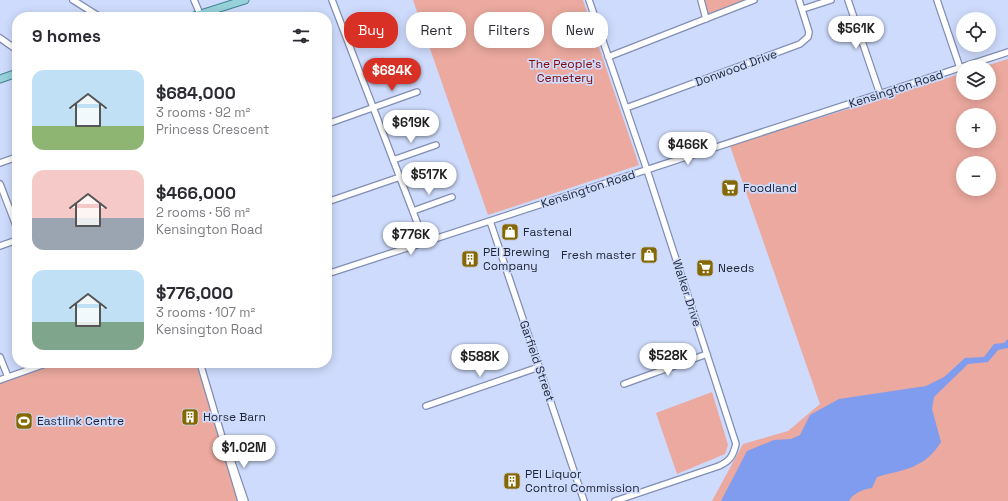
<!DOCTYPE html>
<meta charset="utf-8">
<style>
:root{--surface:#fff;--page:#f2f2f3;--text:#2b2b33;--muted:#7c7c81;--accent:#d93025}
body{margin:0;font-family:"Space Grotesk",sans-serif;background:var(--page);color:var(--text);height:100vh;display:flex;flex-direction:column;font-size:15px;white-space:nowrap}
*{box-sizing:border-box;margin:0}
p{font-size:13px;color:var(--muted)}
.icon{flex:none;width:22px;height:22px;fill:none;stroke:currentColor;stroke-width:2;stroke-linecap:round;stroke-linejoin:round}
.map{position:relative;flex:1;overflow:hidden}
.details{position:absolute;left:12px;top:12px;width:320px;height:356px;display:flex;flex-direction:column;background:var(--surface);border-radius:16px;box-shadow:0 2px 10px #0003}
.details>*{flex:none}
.guide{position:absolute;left:344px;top:12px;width:380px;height:36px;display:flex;gap:8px}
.controls{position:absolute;left:956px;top:12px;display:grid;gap:8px}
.controls a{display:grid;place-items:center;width:40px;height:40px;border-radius:50%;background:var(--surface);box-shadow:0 2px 10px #0003;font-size:20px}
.price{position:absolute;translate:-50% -34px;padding:0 9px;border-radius:14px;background:#fff;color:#222;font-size:13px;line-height:26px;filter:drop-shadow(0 1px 2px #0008)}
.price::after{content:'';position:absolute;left:50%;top:24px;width:12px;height:9px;margin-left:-6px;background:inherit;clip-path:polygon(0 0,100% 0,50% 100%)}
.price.current{background:var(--accent);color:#fff}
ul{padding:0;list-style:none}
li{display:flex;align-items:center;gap:12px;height:100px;padding:0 20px}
li span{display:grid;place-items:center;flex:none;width:112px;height:80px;border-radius:12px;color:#555}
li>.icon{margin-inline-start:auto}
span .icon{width:48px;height:48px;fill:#fffc;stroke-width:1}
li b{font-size:17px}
h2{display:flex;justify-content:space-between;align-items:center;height:48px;padding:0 20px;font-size:17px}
.pill{padding:0 14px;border-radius:16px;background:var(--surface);box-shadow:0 2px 10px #0003;font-size:14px;line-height:36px}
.pill.current{background:var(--accent);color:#fff}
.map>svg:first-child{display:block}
.green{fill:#eba99f;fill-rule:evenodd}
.water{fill:#809cee}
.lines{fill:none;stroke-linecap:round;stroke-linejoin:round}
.minor-casing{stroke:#808eb4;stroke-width:8}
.major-casing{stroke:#408291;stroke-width:9}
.minor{stroke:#fff;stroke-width:5.5}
.major{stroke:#97d2db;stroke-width:7}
.labels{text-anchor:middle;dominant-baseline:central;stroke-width:3.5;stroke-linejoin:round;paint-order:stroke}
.park-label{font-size:12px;fill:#830606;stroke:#cedbfc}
.street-label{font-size:12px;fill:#1f2534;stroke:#cedbfc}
.poi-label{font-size:12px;fill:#1f2534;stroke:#cedbfc;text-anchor:start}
</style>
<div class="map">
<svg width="1008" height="501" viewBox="0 0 1008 501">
<rect width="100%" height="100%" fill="#cedbfc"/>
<path class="green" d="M413,0H583L639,165L488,215Z
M703,0H749L708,16Z
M1008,59V501H712L743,444L788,431L820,404L730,146L963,73V93H989V67H982ZM963,115H989V141H963ZM963,163H989V189H963Z
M60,363H195L203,384L238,501H0V383Z
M712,392L728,445L725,454L677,474L656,413Z"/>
<path class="water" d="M1008,339V348L998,350L988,362L968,364L934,397L932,409L941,442C924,469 905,469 877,477L872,488C864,489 853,493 849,501H721L747,451L774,440L791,439L800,435L810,415L839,399L926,386L944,377L965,358L984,357L994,344L1004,343Z"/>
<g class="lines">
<defs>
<path id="minor" d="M73,0L100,17
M194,0L200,14
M332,0L425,243
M589,0L647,170L736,444C733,456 730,461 719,466L615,501
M701,0L706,19
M848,0L880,94
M937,0L960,68
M803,9L831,0
M0,38L17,50
M608,57L754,0
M626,108L800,44L808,37L809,32L799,0
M327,124L417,92
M393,160L436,145
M0,163L17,157
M0,184L17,228
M327,202L400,177
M413,211L452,197
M490,221L584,501
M0,246L17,240
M327,274L1008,52
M0,357L8,377
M200,363L241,501
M0,380L48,363
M624,384L707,354
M426,406L539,367
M230,457L245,501"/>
<path id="major" d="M191,17L245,0
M0,79L17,73"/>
</defs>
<use href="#minor" class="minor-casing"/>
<use href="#major" class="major-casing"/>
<use href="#minor" class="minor"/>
<use href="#major" class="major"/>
</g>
<defs>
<symbol id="supermarket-square" viewBox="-11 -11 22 22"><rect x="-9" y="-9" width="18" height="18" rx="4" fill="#866803" stroke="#cedbfc"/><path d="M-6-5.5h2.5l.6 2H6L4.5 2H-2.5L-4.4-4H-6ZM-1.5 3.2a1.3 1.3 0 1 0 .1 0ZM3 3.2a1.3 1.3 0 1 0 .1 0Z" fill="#fff"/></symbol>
<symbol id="shop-square" viewBox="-11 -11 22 22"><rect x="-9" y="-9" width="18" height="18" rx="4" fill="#866803" stroke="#cedbfc"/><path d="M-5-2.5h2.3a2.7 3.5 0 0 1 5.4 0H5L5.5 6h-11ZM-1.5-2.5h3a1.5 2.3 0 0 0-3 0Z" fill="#fff"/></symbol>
<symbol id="building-square" viewBox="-11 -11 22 22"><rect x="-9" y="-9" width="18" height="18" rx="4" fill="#866803" stroke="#cedbfc"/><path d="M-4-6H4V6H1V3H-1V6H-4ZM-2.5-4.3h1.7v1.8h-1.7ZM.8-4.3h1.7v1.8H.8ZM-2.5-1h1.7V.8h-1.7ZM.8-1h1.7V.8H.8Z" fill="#fff"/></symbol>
<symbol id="stadium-square" viewBox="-11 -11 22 22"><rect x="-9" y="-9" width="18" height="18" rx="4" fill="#866803" stroke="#cedbfc"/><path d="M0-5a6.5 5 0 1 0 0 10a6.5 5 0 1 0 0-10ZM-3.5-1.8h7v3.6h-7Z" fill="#fff"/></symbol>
</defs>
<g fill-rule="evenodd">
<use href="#supermarket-square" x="720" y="178" width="20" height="20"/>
<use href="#shop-square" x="500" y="222" width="20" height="20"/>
<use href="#shop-square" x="639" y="245" width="20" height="20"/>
<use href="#building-square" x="460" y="249" width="20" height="20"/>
<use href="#supermarket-square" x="695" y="258" width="20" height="20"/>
<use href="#building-square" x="180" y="407" width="20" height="20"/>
<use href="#stadium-square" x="14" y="411" width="20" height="20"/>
<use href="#building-square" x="502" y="471" width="20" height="20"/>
</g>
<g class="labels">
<g class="park-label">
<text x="565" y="64">The People's<tspan x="565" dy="14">Cemetery</tspan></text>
</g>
<g class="street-label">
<text transform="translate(736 68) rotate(-20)">Donwood Drive</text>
<text transform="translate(896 89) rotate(-18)">Kensington Road</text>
<text transform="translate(588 189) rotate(-18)">Kensington Road</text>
<text transform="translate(687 293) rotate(72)">Walker Drive</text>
<text transform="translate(537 361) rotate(71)">Garfield Street</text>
</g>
<g class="poi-label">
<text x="743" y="188">Foodland</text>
<text x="523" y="232">Fastenal</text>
<text x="483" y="252">PEI Brewing<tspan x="483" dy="14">Company</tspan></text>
<text x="636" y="255" text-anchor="end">Fresh master</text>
<text x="718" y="268">Needs</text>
<text x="203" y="417">Horse Barn</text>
<text x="37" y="421">Eastlink Centre</text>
<text x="525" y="474">PEI Liquor<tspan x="525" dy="14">Control Commission</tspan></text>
</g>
</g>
</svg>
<div class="controls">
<a><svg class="icon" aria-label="locate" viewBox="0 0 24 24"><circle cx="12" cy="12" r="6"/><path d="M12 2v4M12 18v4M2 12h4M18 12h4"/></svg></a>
<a><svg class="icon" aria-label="layers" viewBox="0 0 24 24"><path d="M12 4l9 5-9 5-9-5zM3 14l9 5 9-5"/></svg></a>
<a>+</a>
<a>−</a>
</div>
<b class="price" style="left:856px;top:50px">$561K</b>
<b class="price current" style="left:392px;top:92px">$684K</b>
<b class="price" style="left:411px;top:144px">$619K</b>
<b class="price" style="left:688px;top:166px">$466K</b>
<b class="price" style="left:429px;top:196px">$517K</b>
<b class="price" style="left:411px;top:256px">$776K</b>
<b class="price" style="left:668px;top:377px">$528K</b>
<b class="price" style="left:480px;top:378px">$588K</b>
<b class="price" style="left:244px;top:469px">$1.02M</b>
<div class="guide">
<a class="pill current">Buy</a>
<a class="pill">Rent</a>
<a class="pill">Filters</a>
<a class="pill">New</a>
</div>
<section class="details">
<h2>9 homes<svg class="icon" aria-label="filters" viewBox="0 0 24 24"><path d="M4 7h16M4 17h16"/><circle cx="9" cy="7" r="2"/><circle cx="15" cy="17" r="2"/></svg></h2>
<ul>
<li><span style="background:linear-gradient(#bfe0f5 70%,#8fb573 0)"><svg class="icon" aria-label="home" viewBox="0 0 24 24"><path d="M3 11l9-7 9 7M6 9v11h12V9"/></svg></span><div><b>$684,000</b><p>3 rooms · 92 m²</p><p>Princess Crescent</p></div></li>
<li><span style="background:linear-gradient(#f6c9c9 60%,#9aa5b1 0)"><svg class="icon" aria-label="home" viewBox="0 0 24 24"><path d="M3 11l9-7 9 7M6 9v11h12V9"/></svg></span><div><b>$466,000</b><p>2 rooms · 56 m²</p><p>Kensington Road</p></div></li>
<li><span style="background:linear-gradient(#bfe0f5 65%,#7fa58c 0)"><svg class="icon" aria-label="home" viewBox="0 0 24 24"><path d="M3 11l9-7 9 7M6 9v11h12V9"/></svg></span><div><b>$776,000</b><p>3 rooms · 107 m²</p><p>Kensington Road</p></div></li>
</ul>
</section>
</div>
